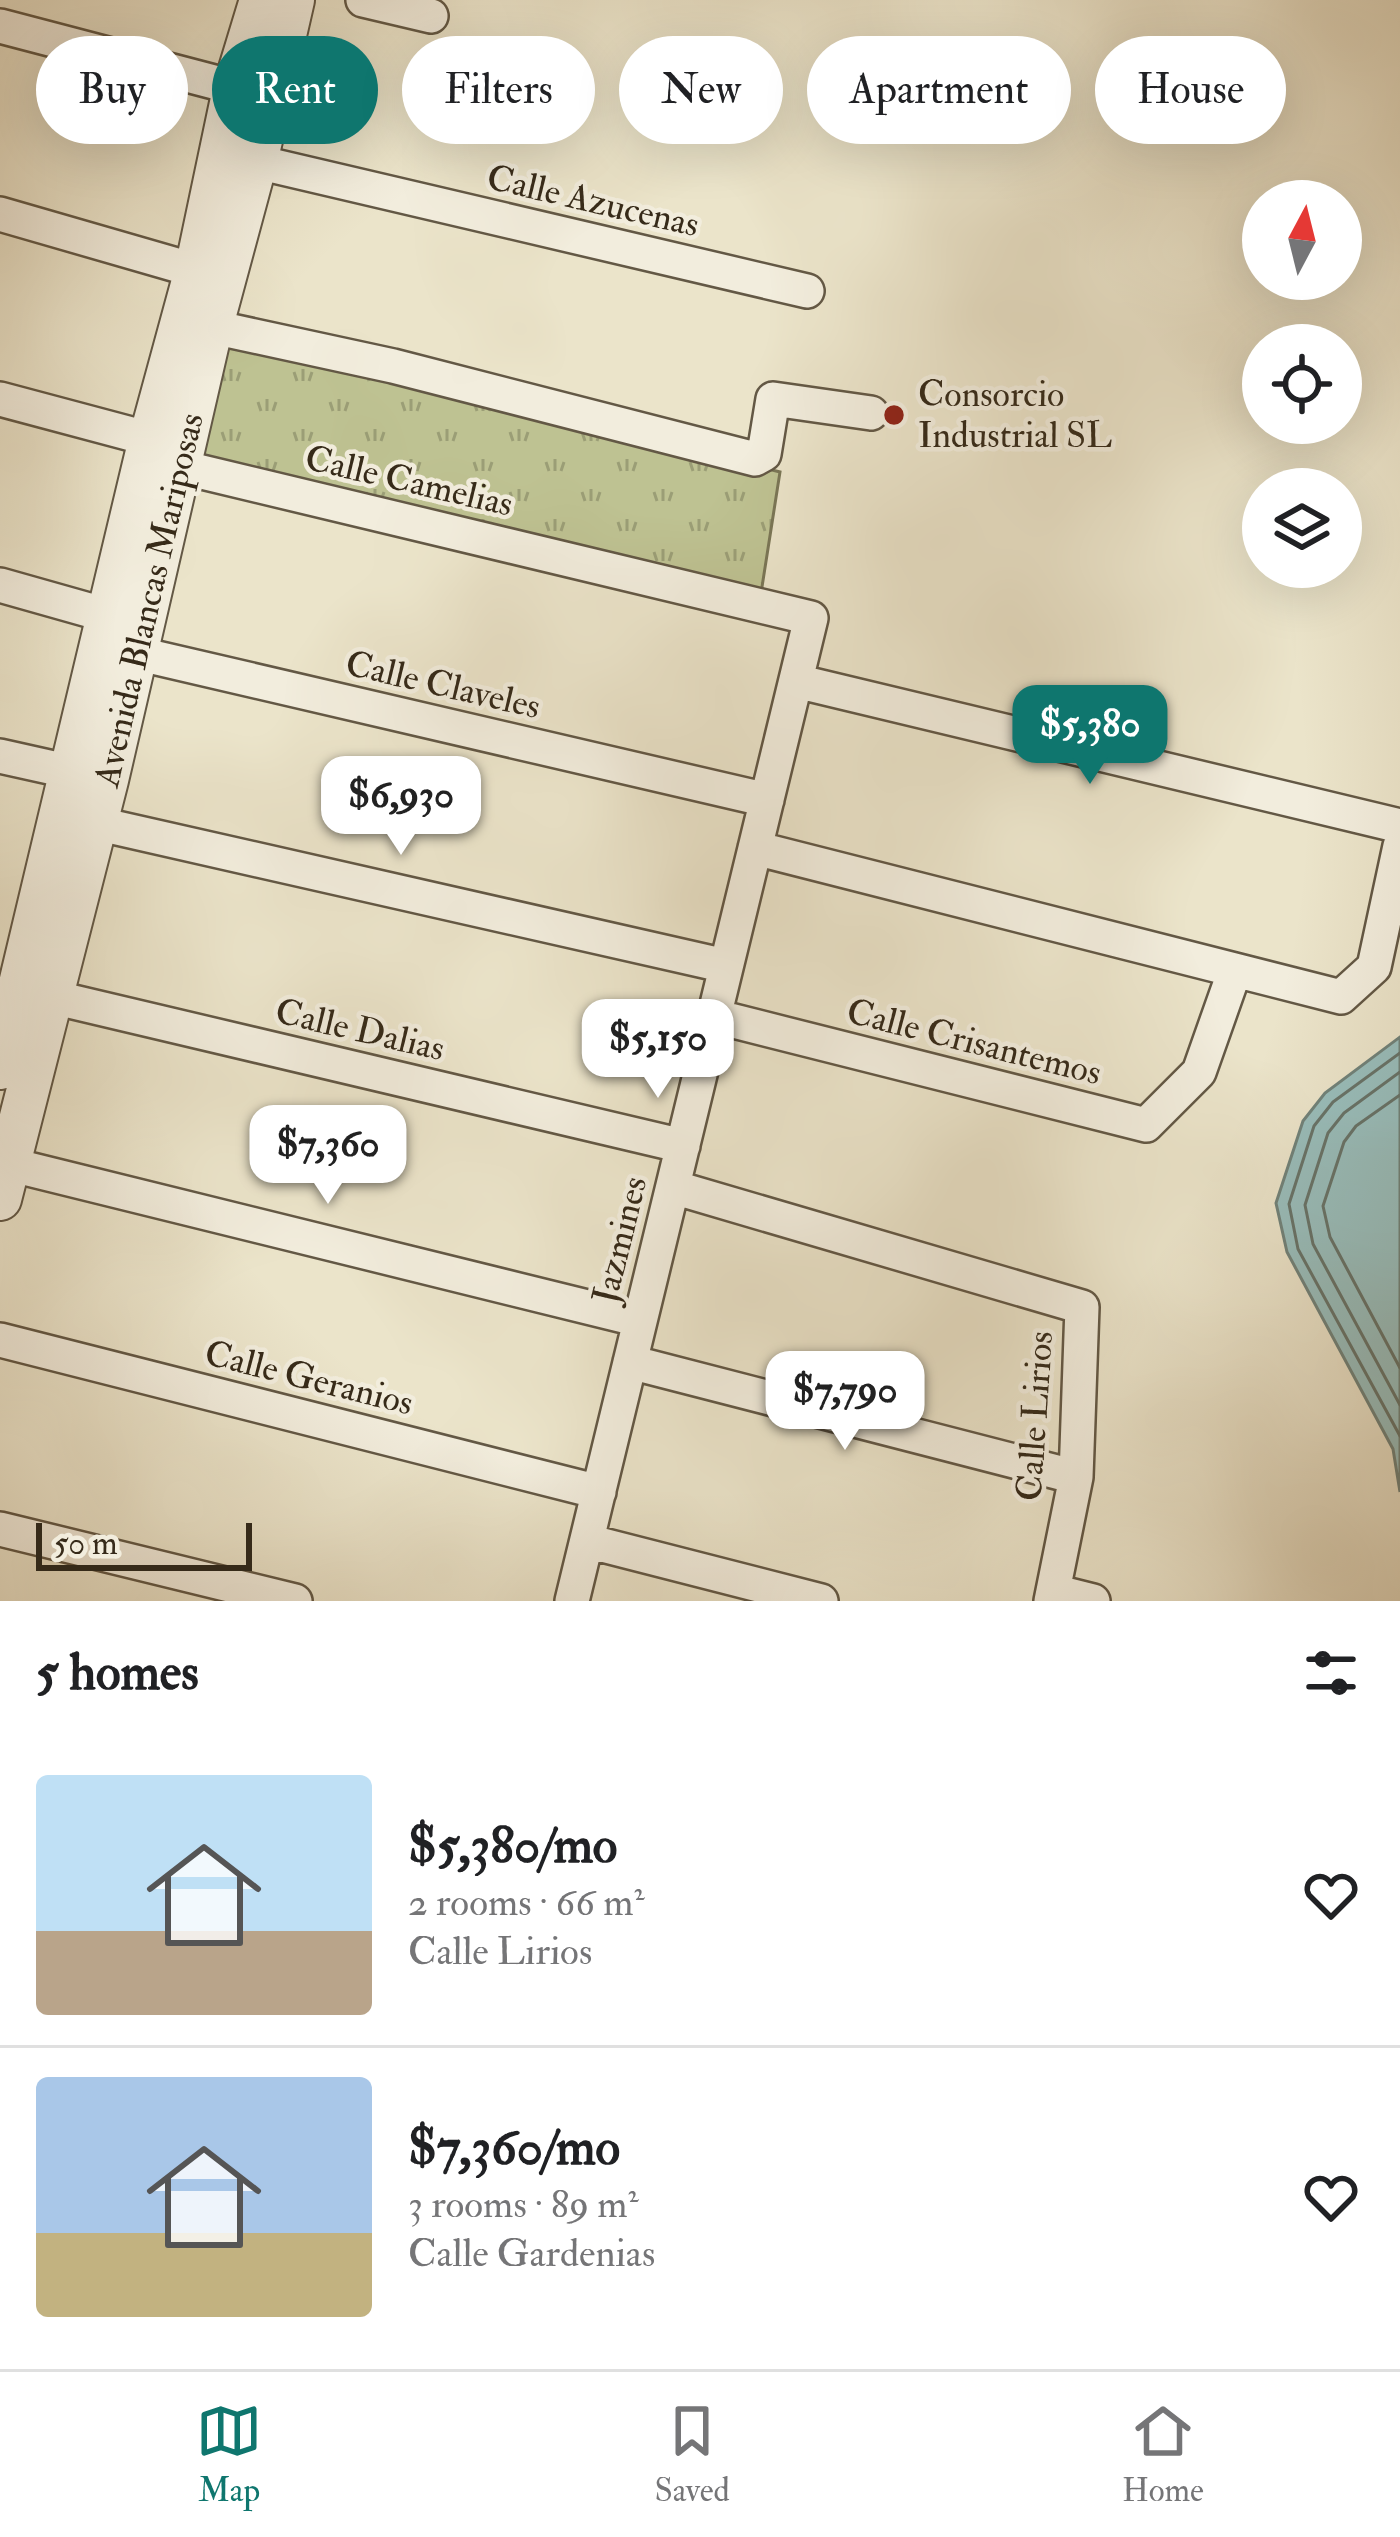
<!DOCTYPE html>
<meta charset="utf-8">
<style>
:root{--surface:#fff;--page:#f2f2f2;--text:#202124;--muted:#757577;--line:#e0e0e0;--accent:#0f766e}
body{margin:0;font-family:"IM FELL Double Pica",serif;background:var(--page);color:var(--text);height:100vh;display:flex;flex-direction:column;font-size:45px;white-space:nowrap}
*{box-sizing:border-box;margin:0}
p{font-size:39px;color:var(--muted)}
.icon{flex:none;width:66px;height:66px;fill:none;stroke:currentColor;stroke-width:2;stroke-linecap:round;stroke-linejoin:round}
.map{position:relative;height:1601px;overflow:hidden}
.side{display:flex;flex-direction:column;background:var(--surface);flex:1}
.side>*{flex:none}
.banner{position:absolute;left:36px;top:36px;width:1329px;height:108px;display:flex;gap:24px}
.needle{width:78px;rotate:7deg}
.tools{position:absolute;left:1242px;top:180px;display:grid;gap:24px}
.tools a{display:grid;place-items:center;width:120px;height:120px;border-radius:50%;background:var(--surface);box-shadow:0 12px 48px #0002;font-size:60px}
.scale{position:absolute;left:36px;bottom:30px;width:216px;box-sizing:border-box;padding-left:12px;border:6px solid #362a19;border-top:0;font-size:33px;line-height:42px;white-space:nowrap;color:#362a19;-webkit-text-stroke:9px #f2eddd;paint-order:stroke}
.price{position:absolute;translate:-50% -102px;padding:0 27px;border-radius:24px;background:#fff;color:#222;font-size:39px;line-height:78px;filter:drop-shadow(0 3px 6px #0008)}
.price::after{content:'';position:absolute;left:50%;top:72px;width:36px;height:27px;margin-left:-18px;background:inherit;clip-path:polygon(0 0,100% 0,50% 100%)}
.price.current{background:var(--accent);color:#fff}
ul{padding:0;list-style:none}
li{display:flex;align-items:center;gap:36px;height:300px;padding:0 36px}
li+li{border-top:3px solid var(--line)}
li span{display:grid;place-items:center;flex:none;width:336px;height:240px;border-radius:12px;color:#555}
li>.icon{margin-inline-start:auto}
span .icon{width:144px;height:144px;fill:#fffc;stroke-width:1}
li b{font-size:51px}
h2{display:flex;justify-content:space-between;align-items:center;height:144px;padding:0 36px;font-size:51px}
.chip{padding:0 42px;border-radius:54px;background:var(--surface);box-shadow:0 12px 48px #0002;font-size:42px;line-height:108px}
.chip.current{background:var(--accent);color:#fff}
.tabs{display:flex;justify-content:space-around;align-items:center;height:168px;border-top:3px solid var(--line);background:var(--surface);font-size:33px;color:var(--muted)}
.tabs a{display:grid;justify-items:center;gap:6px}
.tabs .current{color:var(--accent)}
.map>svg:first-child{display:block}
.park{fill:url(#park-tufts);stroke:#7a7656;stroke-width:3}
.water{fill:#99bebc;stroke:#71837b;stroke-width:3}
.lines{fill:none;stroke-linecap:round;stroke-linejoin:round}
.shore{stroke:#68746a;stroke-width:3}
.minor-casing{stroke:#635845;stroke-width:38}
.tertiary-casing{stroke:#635845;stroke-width:46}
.minor{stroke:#f2eddd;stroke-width:33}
.tertiary{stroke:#f2eddd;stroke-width:42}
.poi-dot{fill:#8f2418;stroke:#f2eddd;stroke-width:4.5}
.labels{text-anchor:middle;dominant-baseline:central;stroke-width:9;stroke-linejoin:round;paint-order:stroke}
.street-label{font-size:36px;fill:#362a19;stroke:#f2eddd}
.poi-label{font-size:36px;fill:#362a19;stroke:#f2eddd;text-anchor:start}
</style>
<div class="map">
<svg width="1400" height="1601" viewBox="0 0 1400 1601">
<defs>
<pattern id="park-tufts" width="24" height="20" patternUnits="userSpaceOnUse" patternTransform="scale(3)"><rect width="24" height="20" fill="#bec292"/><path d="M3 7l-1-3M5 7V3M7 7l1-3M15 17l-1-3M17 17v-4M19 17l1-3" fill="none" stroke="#9b9e76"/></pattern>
</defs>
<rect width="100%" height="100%" fill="#ebe4ca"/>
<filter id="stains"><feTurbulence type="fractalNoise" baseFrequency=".00167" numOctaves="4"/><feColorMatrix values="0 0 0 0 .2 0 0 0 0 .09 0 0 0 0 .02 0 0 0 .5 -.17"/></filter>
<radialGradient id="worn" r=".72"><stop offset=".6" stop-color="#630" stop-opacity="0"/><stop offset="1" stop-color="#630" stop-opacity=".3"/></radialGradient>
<path class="park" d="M211,331L780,472L759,606L181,467Z"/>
<path class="water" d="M1400,1037V1492L1393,1449L1287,1252L1276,1203L1303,1121L1325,1093Z"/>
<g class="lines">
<path class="shore" d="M1400,1053L1333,1102L1314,1126L1289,1204L1298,1249L1400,1436
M1400,1072L1344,1113L1328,1133L1305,1205L1313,1244L1400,1405
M1400,1095L1356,1126L1344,1142L1323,1206L1330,1237L1400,1368"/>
<defs>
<path id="minor" d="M363,0L431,16
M0,26L256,93
M236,157L807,291
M0,214L218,277
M190,322L393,366L755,459L764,454L773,399L871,413
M0,399L150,439L181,467L811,618L572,1601
M0,585L131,622
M114,648L767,800
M796,681L1400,826
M0,756L94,777
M73,818L726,966
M755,848L1341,997L1374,967L1400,846
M27,991L683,1146
M714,1016L1146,1125L1199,1072L1235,970
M0,1162L640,1320
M673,1187L1082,1307L1076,1477L1051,1601
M0,1340L599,1492
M630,1362L1076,1477
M0,1529L295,1601
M587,1541L821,1601
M1053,1591L1093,1601"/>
<path id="tertiary" d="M0,1068L150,439L196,270L234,89L261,0
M0,1199L107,780L212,325L256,162L293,0"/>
</defs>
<use href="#minor" class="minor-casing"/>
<use href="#tertiary" class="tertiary-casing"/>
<use href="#minor" class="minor"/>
<use href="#tertiary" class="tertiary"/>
</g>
<circle class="poi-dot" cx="894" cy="415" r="12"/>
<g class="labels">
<g class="street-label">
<text transform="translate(593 201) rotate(13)">Calle Azucenas</text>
<text transform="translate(409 481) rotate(13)">Calle Camelias</text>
<text transform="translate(149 600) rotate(-77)">Avenida Blancas Mariposas</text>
<text transform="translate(443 685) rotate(13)">Calle Claveles</text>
<text transform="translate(360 1030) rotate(13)">Calle Dalias</text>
<text transform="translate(974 1042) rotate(14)">Calle Crisantemos</text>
<text transform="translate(620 1240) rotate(-76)">Jazmines</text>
<text transform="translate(309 1378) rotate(14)">Calle Geranios</text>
<text transform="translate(1035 1416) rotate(-86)">Calle Lirios</text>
</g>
<g class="poi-label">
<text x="918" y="394">Consorcio<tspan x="918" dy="41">Industrial SL</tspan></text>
</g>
</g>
<rect width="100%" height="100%" filter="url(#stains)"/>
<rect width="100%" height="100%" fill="url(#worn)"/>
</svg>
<div class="tools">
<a><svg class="needle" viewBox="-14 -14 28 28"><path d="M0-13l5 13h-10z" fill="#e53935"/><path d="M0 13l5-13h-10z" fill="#757577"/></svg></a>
<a><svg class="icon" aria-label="locate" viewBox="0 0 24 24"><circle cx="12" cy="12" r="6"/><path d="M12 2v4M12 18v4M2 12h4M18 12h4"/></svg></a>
<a><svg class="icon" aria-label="layers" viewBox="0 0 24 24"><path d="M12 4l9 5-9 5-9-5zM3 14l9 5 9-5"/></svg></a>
</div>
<div class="scale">50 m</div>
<b class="price current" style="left:1090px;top:787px">$5,380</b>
<b class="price" style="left:401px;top:858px">$6,930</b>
<b class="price" style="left:658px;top:1101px">$5,150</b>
<b class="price" style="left:328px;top:1207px">$7,360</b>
<b class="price" style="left:845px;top:1453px">$7,790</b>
<div class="banner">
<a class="chip">Buy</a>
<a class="chip current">Rent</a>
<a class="chip">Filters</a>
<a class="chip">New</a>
<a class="chip">Apartment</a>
<a class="chip">House</a>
</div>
</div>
<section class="side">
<h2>5 homes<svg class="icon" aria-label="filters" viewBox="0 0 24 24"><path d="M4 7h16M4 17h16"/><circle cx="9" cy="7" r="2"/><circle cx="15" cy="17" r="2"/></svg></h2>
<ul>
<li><span style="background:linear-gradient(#bfe0f5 65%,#b9a48a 0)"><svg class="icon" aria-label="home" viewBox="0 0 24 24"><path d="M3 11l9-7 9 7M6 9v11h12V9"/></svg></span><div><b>$5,380/mo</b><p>2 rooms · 66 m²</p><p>Calle Lirios</p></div><svg class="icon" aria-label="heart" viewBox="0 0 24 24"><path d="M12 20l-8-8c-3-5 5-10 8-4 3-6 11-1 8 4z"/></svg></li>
<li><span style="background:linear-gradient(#a9c7e8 65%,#c2b280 0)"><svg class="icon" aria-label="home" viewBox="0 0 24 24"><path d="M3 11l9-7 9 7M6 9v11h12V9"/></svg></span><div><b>$7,360/mo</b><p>3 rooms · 89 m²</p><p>Calle Gardenias</p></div><svg class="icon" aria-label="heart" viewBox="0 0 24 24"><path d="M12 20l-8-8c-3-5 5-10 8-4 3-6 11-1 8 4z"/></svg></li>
</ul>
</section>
<nav class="tabs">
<a class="current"><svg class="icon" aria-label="map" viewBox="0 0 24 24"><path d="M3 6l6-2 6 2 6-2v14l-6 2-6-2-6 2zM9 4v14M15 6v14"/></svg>Map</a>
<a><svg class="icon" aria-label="saved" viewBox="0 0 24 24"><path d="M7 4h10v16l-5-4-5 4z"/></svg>Saved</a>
<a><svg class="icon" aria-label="home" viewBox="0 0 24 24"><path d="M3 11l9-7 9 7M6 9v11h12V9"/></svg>Home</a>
</nav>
